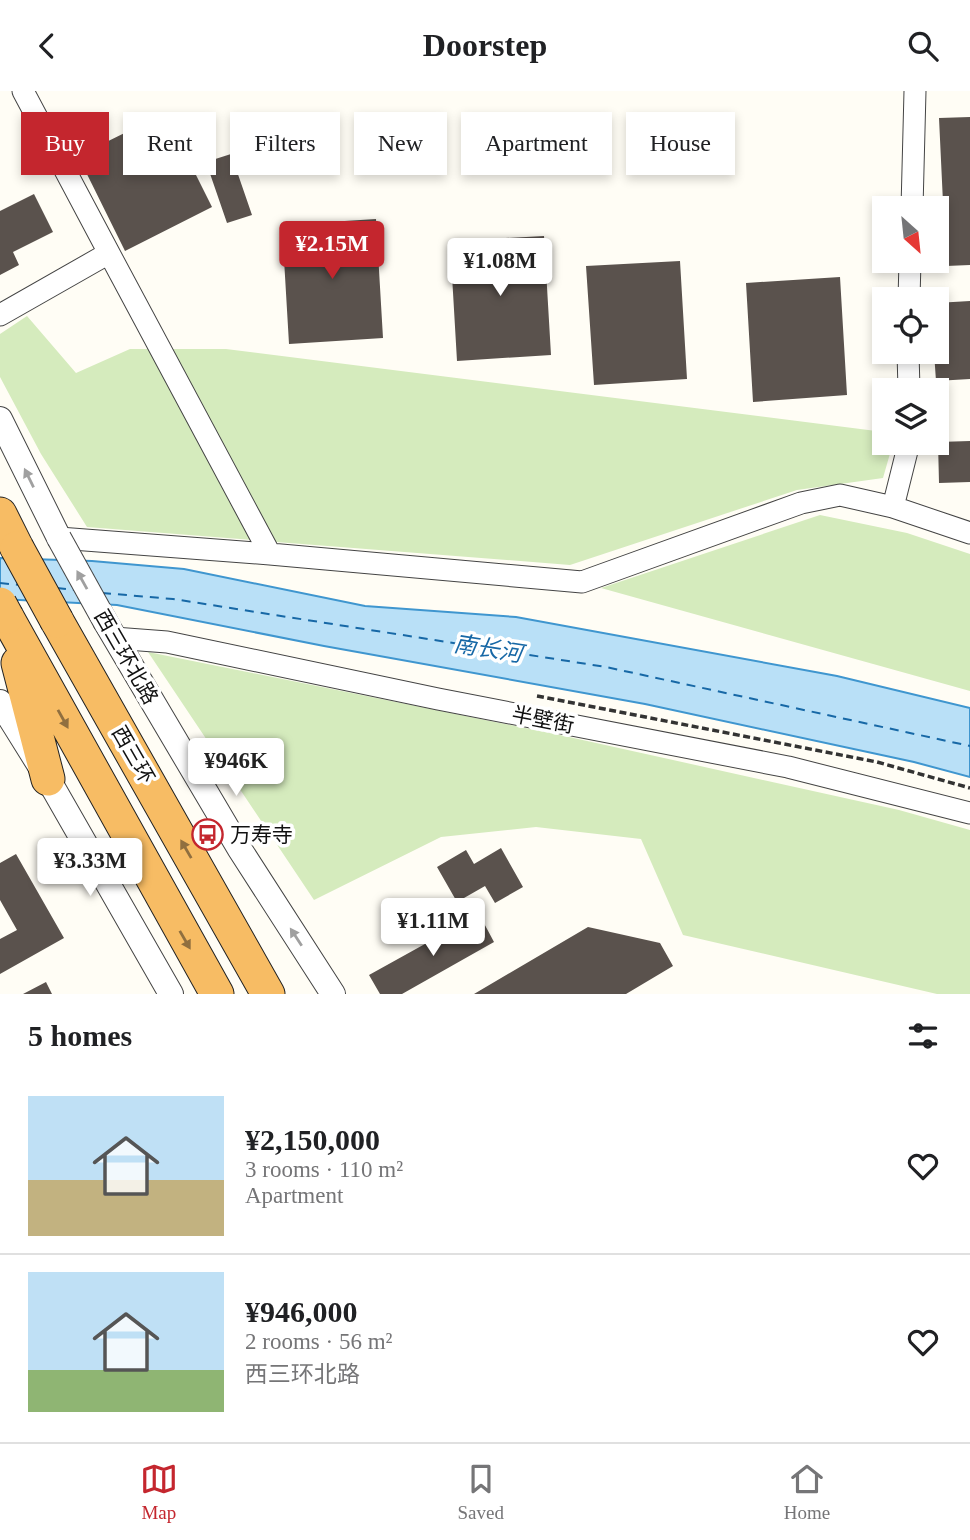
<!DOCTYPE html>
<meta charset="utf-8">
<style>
:root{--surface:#fff;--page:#f2f2f2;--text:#202124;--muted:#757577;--line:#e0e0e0;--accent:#c4262e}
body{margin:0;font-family:"Times New Roman","Noto Sans SC",serif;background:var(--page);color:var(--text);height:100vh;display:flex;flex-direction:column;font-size:26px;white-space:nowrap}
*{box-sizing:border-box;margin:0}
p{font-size:23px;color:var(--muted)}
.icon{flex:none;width:38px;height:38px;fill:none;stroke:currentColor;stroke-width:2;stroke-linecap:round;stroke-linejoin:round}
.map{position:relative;height:903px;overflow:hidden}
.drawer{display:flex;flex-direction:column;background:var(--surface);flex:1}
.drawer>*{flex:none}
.top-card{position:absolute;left:21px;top:21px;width:929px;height:63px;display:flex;gap:14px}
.needle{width:46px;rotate:153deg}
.controls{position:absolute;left:872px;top:105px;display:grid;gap:14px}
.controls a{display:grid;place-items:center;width:77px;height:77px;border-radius:0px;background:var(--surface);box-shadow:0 4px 10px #0003;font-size:35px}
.price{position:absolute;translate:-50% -60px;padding:0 16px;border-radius:7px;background:#fff;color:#222;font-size:23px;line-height:46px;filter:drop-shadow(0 2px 4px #0008)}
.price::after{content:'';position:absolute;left:50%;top:42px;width:21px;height:16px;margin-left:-10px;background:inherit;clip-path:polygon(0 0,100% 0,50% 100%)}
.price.active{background:var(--accent);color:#fff}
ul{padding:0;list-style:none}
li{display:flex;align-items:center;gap:21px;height:175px;padding:0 28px}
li+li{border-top:2px solid var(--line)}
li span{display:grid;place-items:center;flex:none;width:196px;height:140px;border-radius:0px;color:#555}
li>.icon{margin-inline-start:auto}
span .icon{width:84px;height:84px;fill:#fffc;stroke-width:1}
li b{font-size:30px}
h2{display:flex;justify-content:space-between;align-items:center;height:84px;padding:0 28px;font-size:30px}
.pill{padding:0 24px;border-radius:0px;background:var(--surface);box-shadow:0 4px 10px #0003;font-size:24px;line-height:63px}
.pill.active{background:var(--accent);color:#fff}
header{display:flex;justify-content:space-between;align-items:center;height:91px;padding:0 28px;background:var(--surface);font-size:32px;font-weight:700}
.tabs{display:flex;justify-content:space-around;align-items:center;height:98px;border-top:2px solid var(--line);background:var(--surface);font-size:19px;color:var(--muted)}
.tabs a{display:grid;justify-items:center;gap:4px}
.tabs .active{color:var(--accent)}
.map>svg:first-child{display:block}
.green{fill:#d5ebbd}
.water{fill:#b9e0f7;stroke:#3f96cf;stroke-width:2}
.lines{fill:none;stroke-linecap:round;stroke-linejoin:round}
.ferry{stroke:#1768a6;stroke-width:2;stroke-dasharray:9 7;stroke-linecap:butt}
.building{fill:#5a524d}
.minor-casing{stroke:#444;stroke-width:23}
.tertiary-casing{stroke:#444;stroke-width:26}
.trunk-casing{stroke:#222;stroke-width:35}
.path{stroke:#333;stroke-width:3.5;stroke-dasharray:7 3.5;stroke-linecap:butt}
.minor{stroke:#fff;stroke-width:21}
.tertiary{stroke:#fff;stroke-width:24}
.trunk{stroke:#f7bc64;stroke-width:33}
.tertiary-bridge-casing{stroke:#444;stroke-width:26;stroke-linecap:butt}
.trunk-bridge-casing{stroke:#222;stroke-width:35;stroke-linecap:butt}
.tertiary-bridge{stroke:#fff;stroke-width:24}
.trunk-bridge{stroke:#f7bc64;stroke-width:33}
.oneway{fill:#a0a0a0}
.oneway2{fill:#906f3f}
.labels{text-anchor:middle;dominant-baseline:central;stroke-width:7;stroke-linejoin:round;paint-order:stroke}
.street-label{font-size:21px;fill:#111;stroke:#fff}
.poi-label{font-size:21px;fill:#111;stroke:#fff;text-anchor:start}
.water-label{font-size:23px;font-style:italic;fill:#1768a6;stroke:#fff}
</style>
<header><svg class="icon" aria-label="back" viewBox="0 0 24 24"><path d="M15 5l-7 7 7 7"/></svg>Doorstep<svg class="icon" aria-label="search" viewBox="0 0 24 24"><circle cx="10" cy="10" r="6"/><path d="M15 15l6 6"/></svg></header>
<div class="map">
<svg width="970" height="903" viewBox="0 0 970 903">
<rect width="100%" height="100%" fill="#fffdf5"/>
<path class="green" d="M27,225L76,282L130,258H226L884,341V352H893L883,387L797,399L570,474L87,436L41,363L0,286V243Z
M820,424L907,442L970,463V600L601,497Z
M148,561L560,644L899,719L970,739V903H937L683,844L641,748L536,736L441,746L314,809Z"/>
<path class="water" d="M0,467L92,470L184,478L365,515L516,526L837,585L970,617V686L914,671L645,613L324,555L117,514L0,508Z"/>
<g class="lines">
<path class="ferry" d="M0,492L20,494
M57,497L76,499
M102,502L173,508L606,576L970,655"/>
</g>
<path class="building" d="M165,22L212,116L125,160L78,65Z
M970,26V174L946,175L939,27Z
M231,63L252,124L227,132L206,71Z
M34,103L53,141L13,161L19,174L0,184V120Z
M376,128L383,247L289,253L282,134Z
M544,145L551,264L457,270L450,150Z
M680,170L687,288L594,294L586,175Z
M840,186L847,304L753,311L746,192Z
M970,210V288L936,290L934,261H936V212Z
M970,350V391L939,392L938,351Z
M501,757L523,796L495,812L485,795L457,811L437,776L466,759L474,773Z
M16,763L64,847L0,883V848L17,839L0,809V772Z
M479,823L494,851L402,903H380L369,884Z
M588,836L660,852L673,875L626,903H474Z
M46,891L52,903H23Z"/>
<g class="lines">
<defs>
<path id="minor" d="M23,0L109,162
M912,117L915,0
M909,208L910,170
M0,224L109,162L270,463L59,447
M908,261L909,299
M893,416L909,352
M270,463L582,491L801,412L840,404L893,416L970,442
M114,547L167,551L438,608L788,676L970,722"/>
<path id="tertiary" d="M0,328L59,447
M106,532L239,757L333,903
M0,611L48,688L171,903"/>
<path id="trunk" d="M0,423L17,457
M7,526L217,903
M57,530L268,903
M18,572L48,688"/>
</defs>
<use href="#minor" class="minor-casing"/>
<use href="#tertiary" class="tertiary-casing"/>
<use href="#trunk" class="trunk-casing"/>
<path class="path" d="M537,605L877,671L970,697"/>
<use href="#minor" class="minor"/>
<use href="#tertiary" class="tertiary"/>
<use href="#trunk" class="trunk"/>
<defs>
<path id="tertiary-bridge" d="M59,447L106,532"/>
<path id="trunk-bridge" d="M17,457L57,530
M0,513L7,526"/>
</defs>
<use href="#tertiary-bridge" class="tertiary-bridge-casing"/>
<use href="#trunk-bridge" class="trunk-bridge-casing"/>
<use href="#tertiary-bridge" class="tertiary-bridge"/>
<use href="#trunk-bridge" class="trunk-bridge"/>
</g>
<defs><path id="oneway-solid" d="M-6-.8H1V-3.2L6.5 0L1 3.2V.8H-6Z" transform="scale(1.75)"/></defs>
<g class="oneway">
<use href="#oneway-solid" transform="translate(29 387) rotate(-116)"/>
<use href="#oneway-solid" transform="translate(82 489) rotate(-119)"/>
<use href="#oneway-solid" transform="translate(296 846) rotate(-123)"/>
</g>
<g class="oneway2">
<use href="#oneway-solid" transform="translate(63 628) rotate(61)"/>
<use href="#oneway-solid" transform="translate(186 758) rotate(-120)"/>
<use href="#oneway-solid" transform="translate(185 849) rotate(60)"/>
</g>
<defs>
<symbol id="bus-ring" viewBox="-11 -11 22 22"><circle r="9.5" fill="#fff" stroke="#c4262e" stroke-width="1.5"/><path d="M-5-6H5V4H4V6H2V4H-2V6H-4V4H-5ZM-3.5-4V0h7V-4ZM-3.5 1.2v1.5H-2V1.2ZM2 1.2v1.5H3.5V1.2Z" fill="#c4262e"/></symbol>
</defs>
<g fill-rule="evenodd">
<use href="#bus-ring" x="190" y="726" width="35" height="35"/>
</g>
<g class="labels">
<g class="street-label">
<text transform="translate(126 566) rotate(60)">西三环北路</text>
<text transform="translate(543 629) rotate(11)">半壁街</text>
<text transform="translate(133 664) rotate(60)">西三环</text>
</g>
<g class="poi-label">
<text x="230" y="744">万寿寺</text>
</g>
<g class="water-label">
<text transform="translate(488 558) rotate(9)">南长河</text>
</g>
</g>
</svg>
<div class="controls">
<a><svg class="needle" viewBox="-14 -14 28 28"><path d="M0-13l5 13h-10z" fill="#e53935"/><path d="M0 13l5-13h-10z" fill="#757577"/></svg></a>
<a><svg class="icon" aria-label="locate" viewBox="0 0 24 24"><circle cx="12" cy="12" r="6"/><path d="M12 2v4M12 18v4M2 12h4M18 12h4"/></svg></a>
<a><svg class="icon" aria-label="layers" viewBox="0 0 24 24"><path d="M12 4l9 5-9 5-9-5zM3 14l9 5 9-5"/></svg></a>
</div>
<b class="price active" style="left:332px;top:190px">¥2.15M</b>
<b class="price" style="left:500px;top:207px">¥1.08M</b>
<b class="price" style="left:236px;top:707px">¥946K</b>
<b class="price" style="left:90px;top:807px">¥3.33M</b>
<b class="price" style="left:433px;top:867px">¥1.11M</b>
<div class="top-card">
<a class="pill active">Buy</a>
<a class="pill">Rent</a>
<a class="pill">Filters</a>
<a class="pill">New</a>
<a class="pill">Apartment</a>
<a class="pill">House</a>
</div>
</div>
<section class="drawer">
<h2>5 homes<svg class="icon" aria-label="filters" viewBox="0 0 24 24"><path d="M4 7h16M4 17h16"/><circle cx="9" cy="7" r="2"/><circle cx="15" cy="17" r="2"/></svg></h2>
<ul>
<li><span style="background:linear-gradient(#bfe0f5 60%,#c2b280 0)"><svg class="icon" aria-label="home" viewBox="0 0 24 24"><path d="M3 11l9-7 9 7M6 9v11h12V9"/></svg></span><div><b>¥2,150,000</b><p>3 rooms · 110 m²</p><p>Apartment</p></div><svg class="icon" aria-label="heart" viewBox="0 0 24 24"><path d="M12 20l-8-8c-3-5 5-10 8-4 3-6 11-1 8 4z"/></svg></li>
<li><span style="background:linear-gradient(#bfe0f5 70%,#8fb573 0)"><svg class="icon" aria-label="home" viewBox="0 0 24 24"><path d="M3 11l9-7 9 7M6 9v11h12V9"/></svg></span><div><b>¥946,000</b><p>2 rooms · 56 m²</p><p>西三环北路</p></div><svg class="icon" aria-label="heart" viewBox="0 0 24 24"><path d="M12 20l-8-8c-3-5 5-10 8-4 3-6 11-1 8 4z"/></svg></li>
</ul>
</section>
<nav class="tabs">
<a class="active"><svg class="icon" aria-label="map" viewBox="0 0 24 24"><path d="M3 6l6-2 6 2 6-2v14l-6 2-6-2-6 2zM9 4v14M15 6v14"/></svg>Map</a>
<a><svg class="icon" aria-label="saved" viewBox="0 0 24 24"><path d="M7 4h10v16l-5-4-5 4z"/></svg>Saved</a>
<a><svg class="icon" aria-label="home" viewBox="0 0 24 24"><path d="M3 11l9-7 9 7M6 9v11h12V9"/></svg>Home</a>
</nav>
